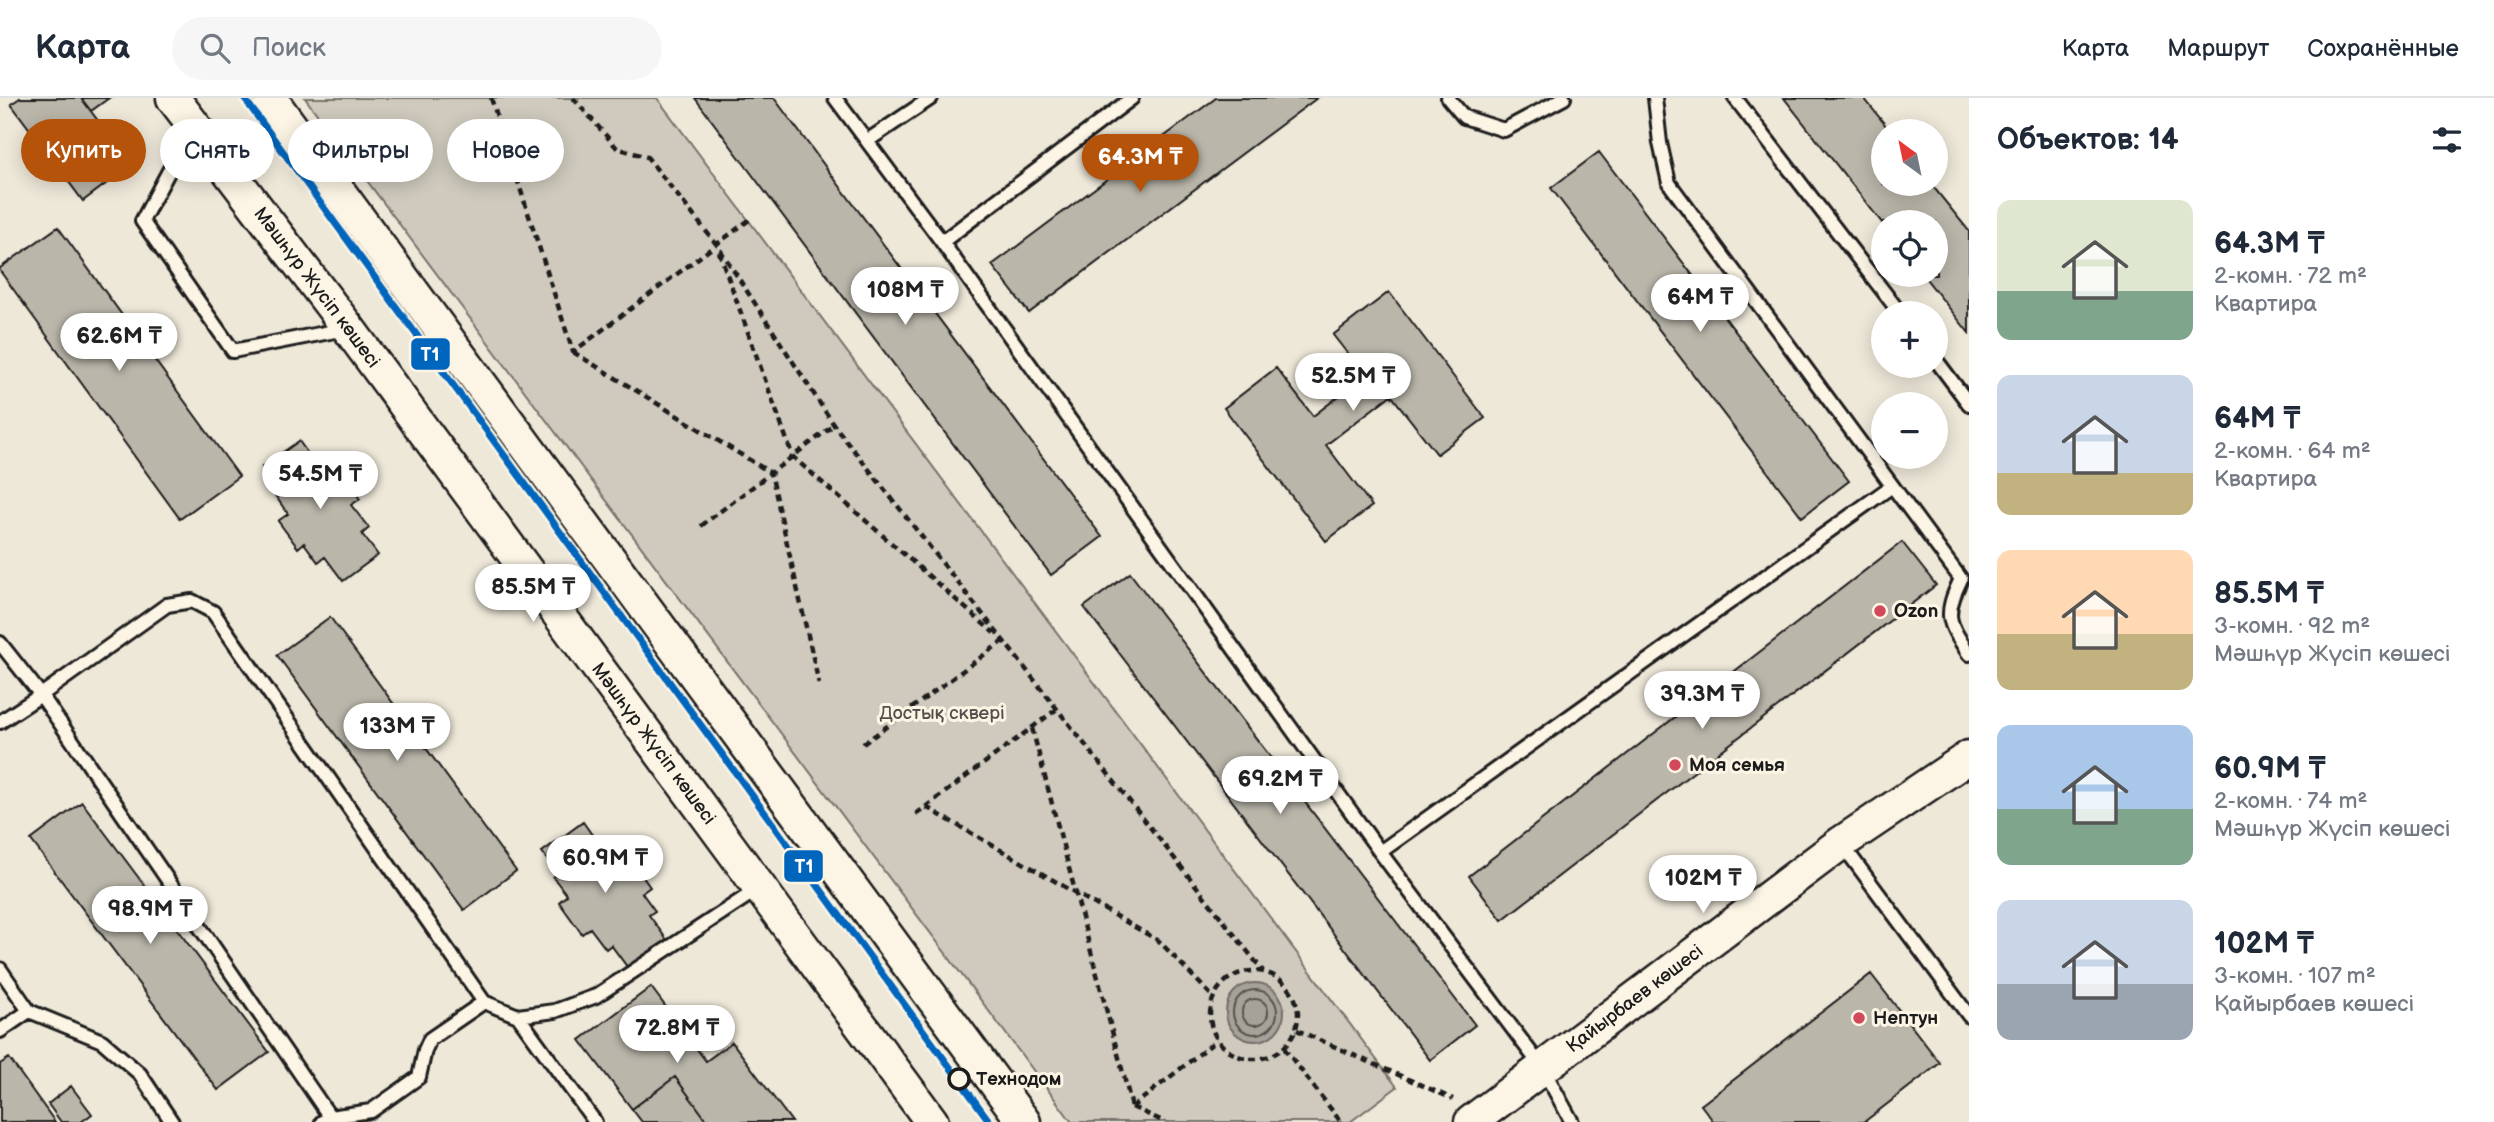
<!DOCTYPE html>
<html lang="ru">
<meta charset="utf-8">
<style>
:root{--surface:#fff;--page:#f6f6f7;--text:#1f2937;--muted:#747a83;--line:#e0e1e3;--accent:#b45309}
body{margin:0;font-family:"Balsamiq Sans",sans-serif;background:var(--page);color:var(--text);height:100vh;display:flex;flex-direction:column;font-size:26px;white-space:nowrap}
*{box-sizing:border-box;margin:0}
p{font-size:23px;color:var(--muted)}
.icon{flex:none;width:38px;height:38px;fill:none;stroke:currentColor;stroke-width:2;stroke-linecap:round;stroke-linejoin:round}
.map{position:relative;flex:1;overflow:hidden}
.sheet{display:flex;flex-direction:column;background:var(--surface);width:525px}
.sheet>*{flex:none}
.hud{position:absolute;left:21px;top:21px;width:665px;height:63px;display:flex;gap:14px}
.needle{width:46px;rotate:327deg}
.tools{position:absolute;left:1871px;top:21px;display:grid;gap:14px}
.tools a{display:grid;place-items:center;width:77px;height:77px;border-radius:50%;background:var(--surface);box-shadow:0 4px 18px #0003;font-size:35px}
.price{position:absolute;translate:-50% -60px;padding:0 16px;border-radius:24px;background:#fff;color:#222;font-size:23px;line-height:46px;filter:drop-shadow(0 2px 4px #0008)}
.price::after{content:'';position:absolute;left:50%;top:42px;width:21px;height:16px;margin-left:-10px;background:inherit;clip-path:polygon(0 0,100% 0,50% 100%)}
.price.active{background:var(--accent);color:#fff}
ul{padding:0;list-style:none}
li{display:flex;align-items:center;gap:21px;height:175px;padding:0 28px}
li span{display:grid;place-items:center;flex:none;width:196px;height:140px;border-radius:14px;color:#555}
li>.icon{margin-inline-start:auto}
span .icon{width:84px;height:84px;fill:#fffc;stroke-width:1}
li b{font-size:30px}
h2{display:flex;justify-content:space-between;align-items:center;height:84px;padding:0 28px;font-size:30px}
.pill{padding:0 24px;border-radius:32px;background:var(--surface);box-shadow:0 4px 18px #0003;font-size:24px;line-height:63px}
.pill.active{background:var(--accent);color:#fff}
header{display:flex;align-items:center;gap:42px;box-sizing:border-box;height:98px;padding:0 35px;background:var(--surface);border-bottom:2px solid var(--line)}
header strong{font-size:33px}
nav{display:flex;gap:38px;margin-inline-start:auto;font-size:24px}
.search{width:490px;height:63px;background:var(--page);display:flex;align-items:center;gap:18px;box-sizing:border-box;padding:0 24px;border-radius:38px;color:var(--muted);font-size:26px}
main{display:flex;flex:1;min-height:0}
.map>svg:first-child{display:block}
.green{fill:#cfcabd;stroke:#76736c;stroke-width:2}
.water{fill:#a7a299;stroke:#6f6c67;stroke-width:2}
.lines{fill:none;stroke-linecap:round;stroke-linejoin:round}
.shore{stroke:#54524e;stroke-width:2}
.building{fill:#bab6aa;stroke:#1c1c1c;stroke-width:2}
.service-casing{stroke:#1c1c1c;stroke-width:18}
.tertiary-casing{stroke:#1c1c1c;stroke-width:37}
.path{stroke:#1c1c1c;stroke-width:4.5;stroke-dasharray:7 5;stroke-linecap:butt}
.service{stroke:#fcf5e5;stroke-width:12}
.tertiary{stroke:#fcf5e5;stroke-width:32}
.tram-1-casing{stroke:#fcf5e5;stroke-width:12}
.tram-1{stroke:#0065bd;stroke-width:7}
.poi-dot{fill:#d1495b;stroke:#fcf5e5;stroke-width:2.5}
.stop-dot{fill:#fcf5e5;stroke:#1c1c1c;stroke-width:3.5}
.labels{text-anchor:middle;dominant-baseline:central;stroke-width:6;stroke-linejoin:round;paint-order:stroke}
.street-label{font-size:19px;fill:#1c1c1c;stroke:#fcf5e5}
.poi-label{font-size:19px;font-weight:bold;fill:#1c1c1c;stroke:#fcf5e5;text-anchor:start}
.park-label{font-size:19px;fill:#52504c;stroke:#fcf5e5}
.stop-label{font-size:19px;font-weight:bold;fill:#1c1c1c;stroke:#fcf5e5;text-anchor:start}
.line-badge{stroke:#fcf5e5;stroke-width:2.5}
.badge-label{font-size:19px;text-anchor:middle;font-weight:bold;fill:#fff}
</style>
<header>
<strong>Карта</strong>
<div class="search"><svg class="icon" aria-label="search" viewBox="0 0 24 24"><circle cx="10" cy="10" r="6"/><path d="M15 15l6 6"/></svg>Поиск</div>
<nav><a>Карта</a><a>Маршрут</a><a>Сохранённые</a></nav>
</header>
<main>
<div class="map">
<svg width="1969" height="1024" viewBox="0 0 1969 1024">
<rect width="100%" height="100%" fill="#eee8d9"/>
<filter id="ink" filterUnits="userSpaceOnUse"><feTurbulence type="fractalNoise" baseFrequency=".0143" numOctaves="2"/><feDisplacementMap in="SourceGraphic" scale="14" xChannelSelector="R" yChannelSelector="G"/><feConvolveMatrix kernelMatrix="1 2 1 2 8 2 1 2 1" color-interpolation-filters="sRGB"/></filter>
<g filter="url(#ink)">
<path class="green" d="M305,0H657L1397,989L1350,1024H1072Z"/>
<path class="water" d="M1226 914a29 29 0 1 1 58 0a29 29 0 1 1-58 0Z"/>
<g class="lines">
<path class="shore" d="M1233 914a22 22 0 1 1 44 0a22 22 0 1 1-44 0Z
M1242 914a13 13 0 1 1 26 0a13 13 0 1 1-26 0Z"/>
</g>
<path class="building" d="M20,0H81L131,67L83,103L11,6Z
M81,0H109L91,13Z
M695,0H774L1102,439L1051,477Z
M1216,0H1317L1029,215L992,167Z
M1784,0H1864L1890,33H1883V86H1931L1969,133V235L1923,177H1936V124H1883V126Z
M1599,54L1849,383L1802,419L1551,90Z
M58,129L239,378L180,421L0,173V170Z
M1389,194L1485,320L1437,356L1391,297L1326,347L1372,408L1326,443L1224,310L1276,270L1313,318L1365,278L1333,237Z
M299,343L313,363L320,358L338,381L343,378L360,401L351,407L369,430L362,436L378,457L343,483L325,459L318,464L304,445L298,450L278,423L288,416L274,396L279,392L262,369Z
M1902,444L1936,487L1502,822L1469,778Z
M1130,475L1475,927L1430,962L1084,509Z
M330,519L516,773L464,812L277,557Z
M82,704L269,954L218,992L31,742Z
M583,724L600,748L605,744L619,763L627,757L650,789L642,795L655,813L649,817L667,842L628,870L611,847L606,851L590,830L582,836L559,804L567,797L553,779L558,776L542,754Z
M1871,876L1940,965L1864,1024H1714L1701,1007Z
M651,889L706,963L732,944L792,1024H708L675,979L632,1011L580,942Z
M9,960L55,1024H0V966Z
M675,979L708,1024H642L632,1011Z
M71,988L92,1016L81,1024H61L48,1006Z"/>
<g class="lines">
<defs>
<path id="service" d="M835,0L942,144
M1132,0L942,144L1380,754L1543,971L1572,1024
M1448,0L1464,19L1504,32L1564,0
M1655,0L1660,45L1669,85L1961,481C1943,518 1948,524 1969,556
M1735,0L1900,215
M193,28L142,123L233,253L345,231
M867,43L931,0
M1936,262L1969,306
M0,545L41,597L330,1019
M0,624L41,597L167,507L192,503L213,514L484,904L518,918L555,913L596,898L758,791
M1841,745L1969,918
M1380,754L1892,388
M0,871L29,913L102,943L140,976L172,1024
M518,918L595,1024
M0,933L29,913
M322,1024L330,1019L371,1013L419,979L425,952L430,941L484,904"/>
<g id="tertiary">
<path id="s1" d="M173,0L349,231L932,1024"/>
<path d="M270,0L1024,1024"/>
<path id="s2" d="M1471,1024L1841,745L1969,659"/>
</g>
</defs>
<use href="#service" class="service-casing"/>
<use href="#tertiary" class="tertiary-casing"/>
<path class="path" d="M491,0L573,254L753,119
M573,0L617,50L647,59L717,147L834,327L1263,873
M719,154L793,359L994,535
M573,254L771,375L819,586
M701,428L834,327
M1032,630L1132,1009
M863,646L1003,543
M926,709L1159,843L1213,899
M916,716L1057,611
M1210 917a44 44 0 1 1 88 0a44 44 0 1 1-88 0Z
M1297,932L1453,1001
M1284,950L1341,1024
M1132,1009L1217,942
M1132,1009L1165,1024"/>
<use href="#service" class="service"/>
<use href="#tertiary" class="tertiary"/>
<defs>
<path id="tram-1" d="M244,0L990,1024"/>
</defs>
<use href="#tram-1" class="tram-1-casing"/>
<use href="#tram-1" class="tram-1"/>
</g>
</g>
<g class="poi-dot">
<circle cx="1880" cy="513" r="7"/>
<circle cx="1675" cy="667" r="7"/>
<circle cx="1859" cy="920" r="7"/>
</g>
<circle class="stop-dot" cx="959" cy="981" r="10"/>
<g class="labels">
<g class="street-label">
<text stroke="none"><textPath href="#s1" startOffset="238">Мәшһүр Жүсіп көшесі</textPath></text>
<text stroke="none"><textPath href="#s1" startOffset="805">Мәшһүр Жүсіп көшесі</textPath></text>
<text stroke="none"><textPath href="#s2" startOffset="205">Қайырбаев көшесі</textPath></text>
</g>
<g class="poi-label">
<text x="1894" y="513">Ozon</text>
<text x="1689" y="667">Моя семья</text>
<text x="1873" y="920">Нептун</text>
</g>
<g class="park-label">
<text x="942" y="615">Достық сквері</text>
</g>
<g class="stop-label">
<text x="976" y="981">Технодом</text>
</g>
</g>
<g class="line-badge">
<rect x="410" y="239" width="41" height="34" rx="7" fill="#0065bd"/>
<rect x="783" y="751" width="41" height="34" rx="7" fill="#0065bd"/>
</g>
<g class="badge-label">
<text x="430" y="263">T1</text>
<text x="804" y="775">T1</text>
</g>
</svg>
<div class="tools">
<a><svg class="needle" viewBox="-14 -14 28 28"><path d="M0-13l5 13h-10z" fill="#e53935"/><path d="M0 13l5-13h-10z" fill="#747a83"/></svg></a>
<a><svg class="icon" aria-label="locate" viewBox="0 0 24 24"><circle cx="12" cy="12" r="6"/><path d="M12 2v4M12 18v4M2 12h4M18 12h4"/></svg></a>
<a>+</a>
<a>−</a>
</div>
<b class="price active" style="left:1140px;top:96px">64.3M ₸</b>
<b class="price" style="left:905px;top:229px">108M ₸</b>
<b class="price" style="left:1700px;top:236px">64M ₸</b>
<b class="price" style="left:119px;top:275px">62.6M ₸</b>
<b class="price" style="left:1353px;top:315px">52.5M ₸</b>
<b class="price" style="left:320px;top:413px">54.5M ₸</b>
<b class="price" style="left:533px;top:526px">85.5M ₸</b>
<b class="price" style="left:1702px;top:633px">39.3M ₸</b>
<b class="price" style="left:397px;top:665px">133M ₸</b>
<b class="price" style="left:1280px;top:718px">69.2M ₸</b>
<b class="price" style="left:605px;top:797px">60.9M ₸</b>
<b class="price" style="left:1703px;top:817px">102M ₸</b>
<b class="price" style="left:150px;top:848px">98.9M ₸</b>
<b class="price" style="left:677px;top:967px">72.8M ₸</b>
<div class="hud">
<a class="pill active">Купить</a>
<a class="pill">Снять</a>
<a class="pill">Фильтры</a>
<a class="pill">Новое</a>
</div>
</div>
<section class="sheet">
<h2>Объектов: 14<svg class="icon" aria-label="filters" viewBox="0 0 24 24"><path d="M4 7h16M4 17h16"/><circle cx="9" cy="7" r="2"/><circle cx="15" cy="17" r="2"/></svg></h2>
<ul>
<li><span style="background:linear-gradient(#dfe7d0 65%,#7fa58c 0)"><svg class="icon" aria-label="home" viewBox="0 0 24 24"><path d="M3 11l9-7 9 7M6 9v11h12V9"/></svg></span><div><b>64.3M ₸</b><p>2-комн. · 72 m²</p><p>Квартира</p></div></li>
<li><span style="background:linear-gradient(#c9d6e8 70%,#c2b280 0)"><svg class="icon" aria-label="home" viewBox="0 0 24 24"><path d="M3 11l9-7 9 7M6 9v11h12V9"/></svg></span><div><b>64M ₸</b><p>2-комн. · 64 m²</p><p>Квартира</p></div></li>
<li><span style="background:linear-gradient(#ffd9b3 60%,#c2b280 0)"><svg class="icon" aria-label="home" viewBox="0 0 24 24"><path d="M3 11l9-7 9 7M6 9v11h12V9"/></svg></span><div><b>85.5M ₸</b><p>3-комн. · 92 m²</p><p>Мәшһүр Жүсіп көшесі</p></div></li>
<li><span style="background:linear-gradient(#a9c7e8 60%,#7fa58c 0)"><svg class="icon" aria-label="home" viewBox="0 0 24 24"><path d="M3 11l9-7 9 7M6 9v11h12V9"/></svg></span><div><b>60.9M ₸</b><p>2-комн. · 74 m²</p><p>Мәшһүр Жүсіп көшесі</p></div></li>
<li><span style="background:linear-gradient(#c9d6e8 60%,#9aa5b1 0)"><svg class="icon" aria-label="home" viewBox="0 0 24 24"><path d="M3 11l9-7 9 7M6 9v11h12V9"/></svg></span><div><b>102M ₸</b><p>3-комн. · 107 m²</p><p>Қайырбаев көшесі</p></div></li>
</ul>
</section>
</main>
